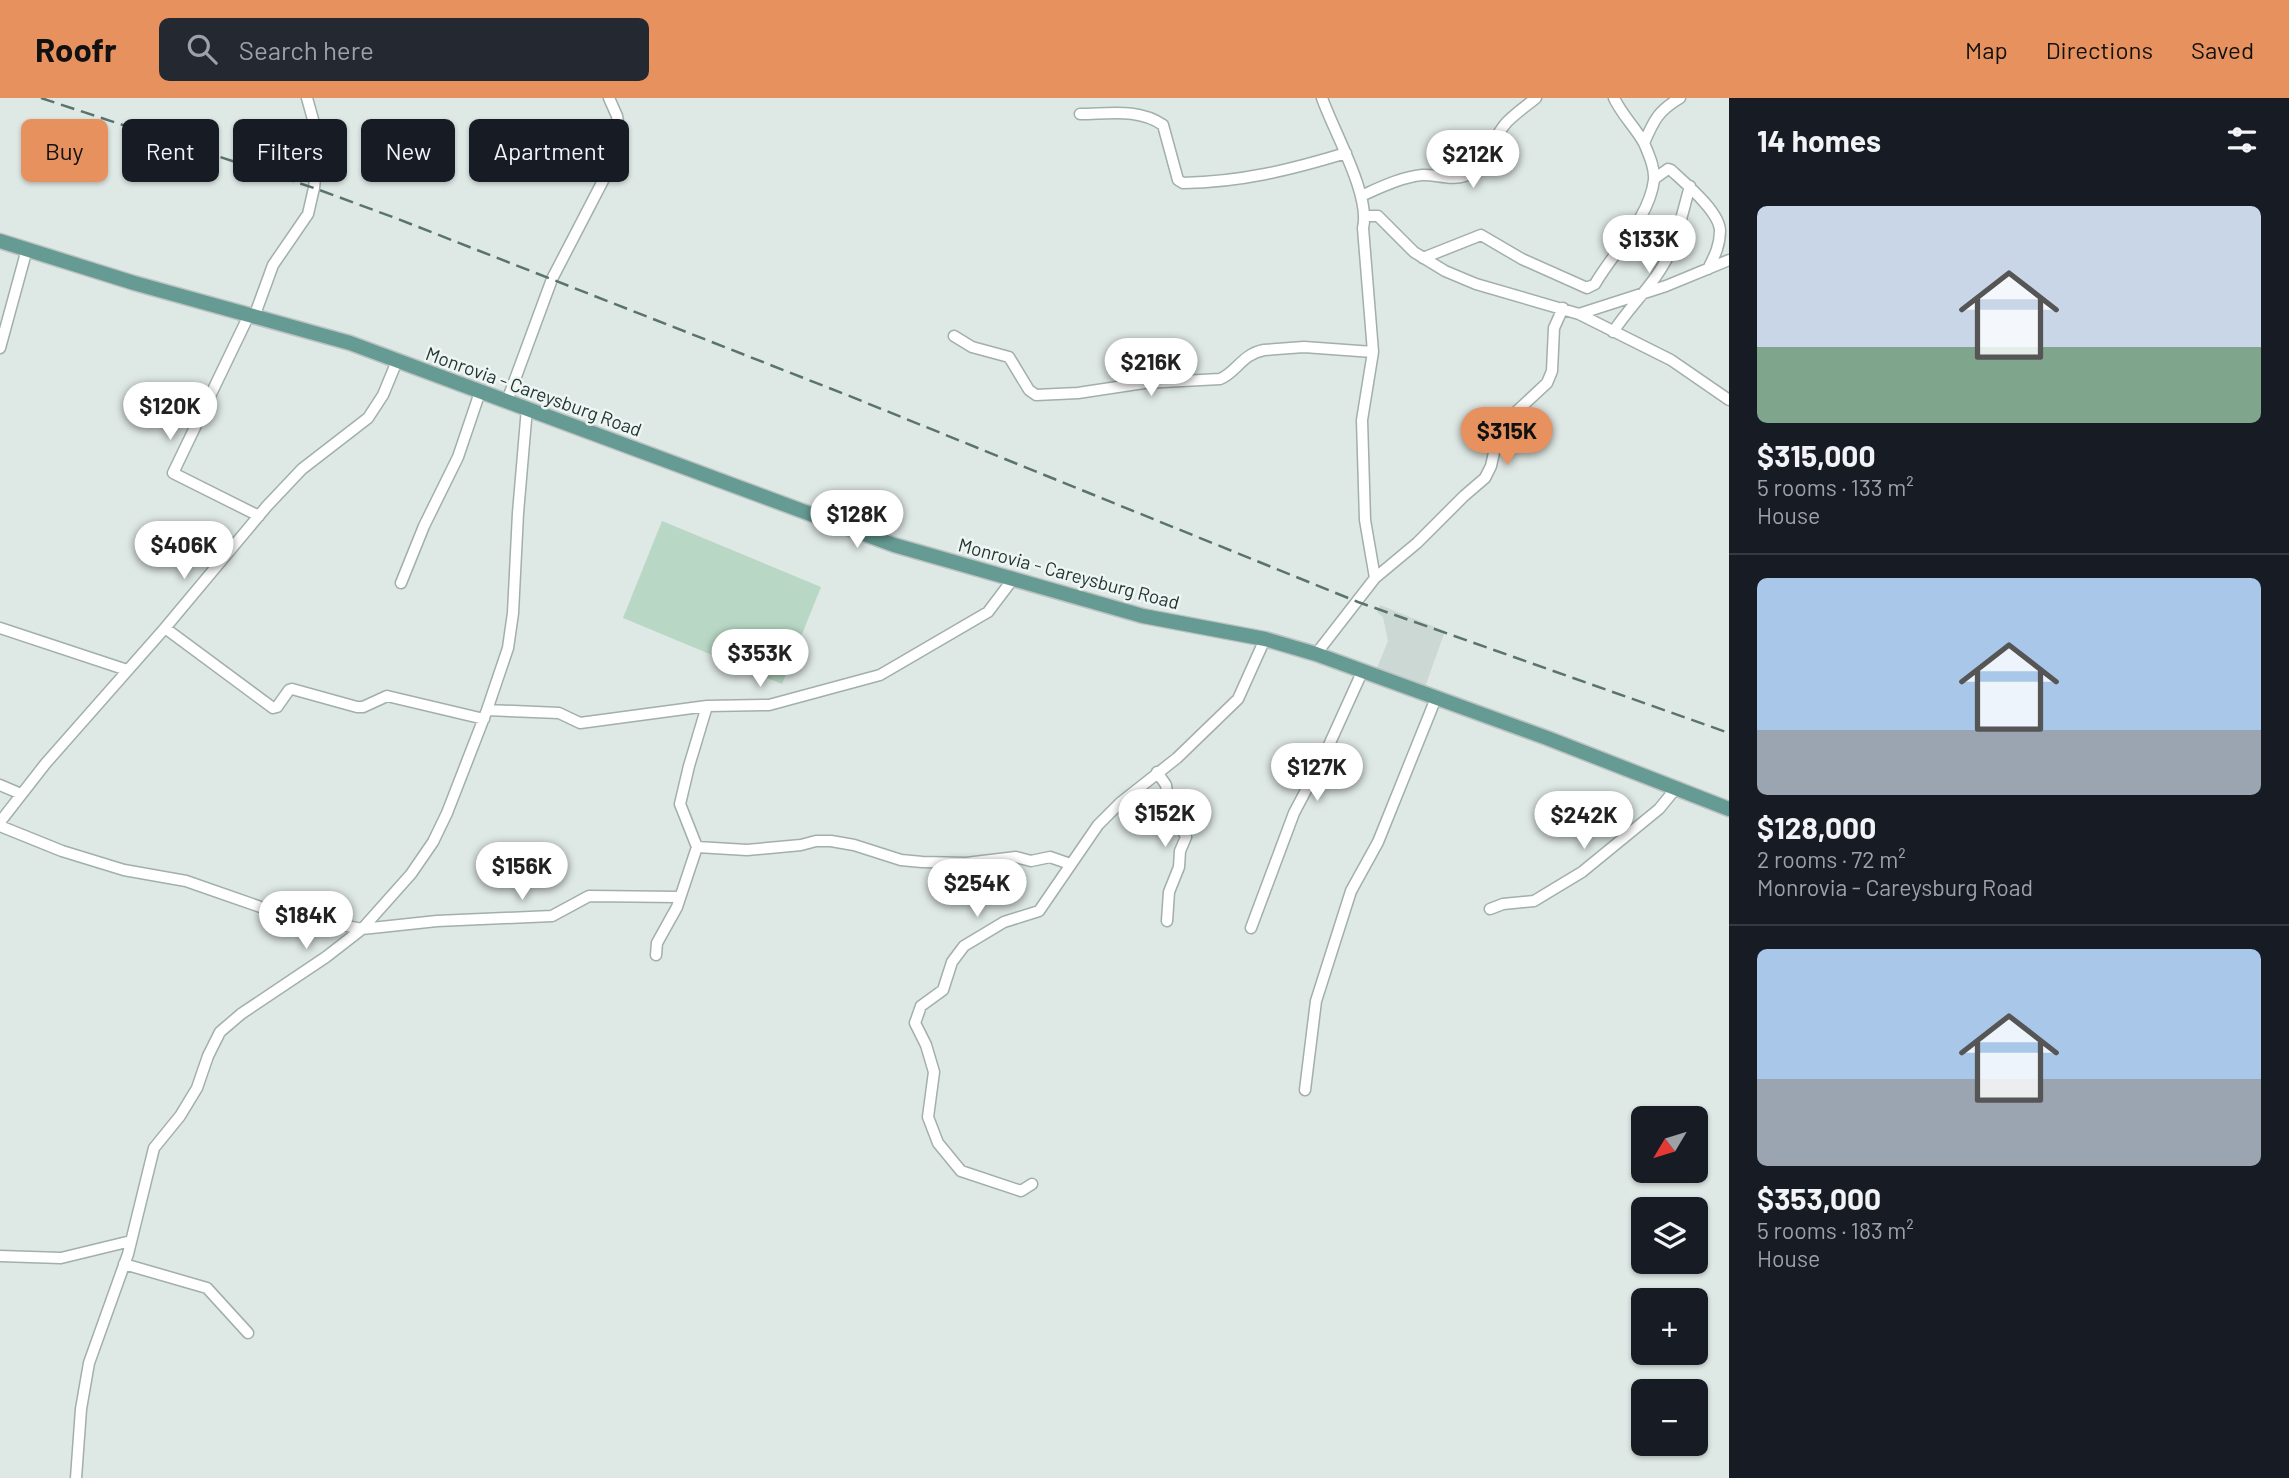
<!DOCTYPE html>
<meta charset="utf-8">
<style>
:root{--surface:#171b24;--page:#242831;--text:#f1f3f6;--muted:#9ea1a6;--line:#363941;--accent:#e7925e}
body{margin:0;font-family:Barlow,sans-serif;background:var(--page);color:var(--text);height:100vh;display:flex;flex-direction:column;font-size:26px;white-space:nowrap}
*{box-sizing:border-box;margin:0}
p{font-size:23px;color:var(--muted)}
.icon{flex:none;width:38px;height:38px;fill:none;stroke:currentColor;stroke-width:2;stroke-linecap:round;stroke-linejoin:round}
.map{position:relative;flex:1;overflow:hidden}
.side{display:flex;flex-direction:column;background:var(--surface);width:560px}
.side>*{flex:none}
.hud{position:absolute;left:21px;top:21px;width:665px;height:63px;display:flex;gap:14px}
.needle{width:46px;rotate:232deg}
.buttons{position:absolute;left:1631px;top:1008px;display:grid;gap:14px}
.buttons a{display:grid;place-items:center;width:77px;height:77px;border-radius:10px;background:var(--surface);box-shadow:0 2px 5px #0004;font-size:35px}
.price{position:absolute;translate:-50% -60px;padding:0 16px;border-radius:24px;background:#fff;color:#222;font-size:23px;line-height:46px;filter:drop-shadow(0 2px 4px #0008)}
.price::after{content:'';position:absolute;left:50%;top:42px;width:21px;height:16px;margin-left:-10px;background:inherit;clip-path:polygon(0 0,100% 0,50% 100%)}
.price.current{background:var(--accent);color:#111}
ul{padding:0;list-style:none}
li{display:grid;align-content:center;gap:14px;height:371px;padding:0 28px}
li+li{border-top:2px solid var(--line)}
li span{display:grid;place-items:center;height:217px;border-radius:10px;color:#555}
li>.icon{margin-inline-start:auto}
span .icon{width:126px;height:126px;fill:#fffc;stroke-width:1}
li b{font-size:30px}
h2{display:flex;justify-content:space-between;align-items:center;height:84px;padding:0 28px;font-size:30px}
.chip{padding:0 24px;border-radius:10px;background:var(--surface);box-shadow:0 2px 5px #0004;font-size:24px;line-height:63px}
.chip.current{background:var(--accent);color:#111}
header{display:flex;align-items:center;gap:42px;box-sizing:border-box;height:98px;padding:0 35px;background:var(--accent);color:#111}
header strong{font-size:33px}
nav{display:flex;gap:38px;margin-inline-start:auto;font-size:24px}
.search{width:490px;height:63px;background:var(--page);display:flex;align-items:center;gap:18px;box-sizing:border-box;padding:0 24px;border-radius:10px;color:var(--muted);font-size:26px}
main{display:flex;flex:1;min-height:0}
.map>svg:first-child{display:block}
.built{fill:#ccd8d4}
.green{fill:#b8d8c5}
.lines{fill:none;stroke-linecap:round;stroke-linejoin:round}
.minor-casing{stroke:#a2afac;stroke-width:13}
.major-casing{stroke:#bcc3c2;stroke-width:17}
.minor{stroke:#fff;stroke-width:10}
.major{stroke:#669b94;stroke-width:14}
.rail{stroke:#5b736f;stroke-width:2.5;stroke-dasharray:14 7;stroke-linecap:butt}
.labels{text-anchor:middle;dominant-baseline:central;stroke-width:5;stroke-linejoin:round;paint-order:stroke}
.street-label{font-size:19px;fill:#213734;stroke:#eef5f3}
</style>
<header>
<strong>Roofr</strong>
<div class="search"><svg class="icon" aria-label="search" viewBox="0 0 24 24"><circle cx="10" cy="10" r="6"/><path d="M15 15l6 6"/></svg>Search here</div>
<nav><a>Map</a><a>Directions</a><a>Saved</a></nav>
</header>
<main>
<div class="map">
<svg width="1729" height="1380" viewBox="0 0 1729 1380">
<rect width="100%" height="100%" fill="#dee8e5"/>
<path class="built" d="M1380,507L1445,533L1425,589L1377,570L1388,543L1383,519L1377,514Z"/>
<path class="green" d="M662,423L821,489L782,586L623,520Z"/>
<g class="lines">
<defs>
<path id="minor" d="M1614,0C1622,17 1635,29 1644,45
M1080,16C1109,16 1138,10 1163,27L1178,82L1183,85C1241,84 1290,72 1346,55
M1654,81L1668,71L1671,72C1685,85 1720,114 1720,133C1720,148 1714,159 1708,171
M1361,98C1379,90 1401,79 1422,77C1435,76 1451,83 1465,78C1484,70 1492,40 1507,24C1516,15 1526,8 1536,0
M1366,118H1378L1414,154L1445,173L1476,186L1579,216L1671,262L1729,302
M1423,160L1481,137L1522,161L1587,190L1595,186C1614,153 1649,121 1654,82C1655,70 1649,57 1644,45C1654,22 1658,13 1680,0
M1579,216L1666,188L1729,162
M249,217L173,375L259,418
M254,219L273,167L308,116L314,90L319,43L307,0
M1613,234C1631,206 1658,183 1671,152C1679,132 1684,109 1690,88
M954,238L972,249L1009,259L1029,292L1036,297L1078,295L1144,285L1220,281C1236,275 1242,256 1264,252L1304,249L1373,254
M0,250L27,151
M507,303L552,181L622,46L617,18L609,0
M1375,480L1417,445L1464,398L1485,380L1491,368L1495,350L1517,313L1547,285L1552,273L1554,230L1563,210
M401,485L424,428L458,359L480,294
M0,530L127,572
M165,530L273,610L277,609L289,592L292,591L357,609H363L387,598L484,621
M1316,556L1375,480L1365,422L1362,322L1373,254L1363,130C1371,98 1334,34 1322,0
M487,612L559,615L580,625L707,608L769,607L880,577L988,514L1013,481
M1157,674L1166,687L1168,703L1186,739L1180,753L1179,769L1169,794L1167,823
M0,687L21,696
M0,724L46,665L165,530L267,408L302,371L368,320L383,297L397,263
M0,728L62,753L124,772L186,783L272,813L362,831L437,823L552,818L589,798L679,799
M697,749L680,706L689,668L707,608
M1490,811L1503,806L1534,803L1582,774L1659,711L1677,689
M1251,830L1294,715L1324,658L1363,572
M656,857L657,845L677,809L697,749L747,752L801,747L816,743H831L854,747L901,762L922,764L966,765L1016,759L1031,763L1050,759L1070,766
M1305,992L1316,903L1351,793L1378,744L1436,600
M1032,1086L1021,1093L961,1073L938,1045L928,1019L934,974L926,947L915,925L921,908L943,892L952,864L964,848L1004,824L1039,813L1098,727L1120,705L1177,660L1238,601L1265,541
M0,1158L61,1160L131,1143
M124,1166L207,1190L248,1235
M76,1380L81,1311L89,1265L128,1156L154,1050L180,1018L197,990L208,958L220,934L241,916L326,859L362,831L411,776L433,744L447,715L487,612L508,550L513,515L518,415L527,310"/>
<path id="major" d="M0,143L134,185L350,245L894,447L1143,518L1265,541L1316,556L1547,640L1729,711"/>
</defs>
<use href="#minor" class="minor-casing"/>
<use href="#major" class="major-casing"/>
<use href="#minor" class="minor"/>
<use href="#major" class="major"/>
<path class="rail" d="M41,0L314,90L398,121L847,297L1358,504L1729,635"/>
</g>
<g class="labels">
<g class="street-label">
<text transform="translate(534 293) rotate(20)">Monrovia - Careysburg Road</text>
<text transform="translate(1069 475) rotate(15)">Monrovia - Careysburg Road</text>
</g>
</g>
</svg>
<div class="buttons">
<a><svg class="needle" viewBox="-14 -14 28 28"><path d="M0-13l5 13h-10z" fill="#e53935"/><path d="M0 13l5-13h-10z" fill="#9ea1a6"/></svg></a>
<a><svg class="icon" aria-label="layers" viewBox="0 0 24 24"><path d="M12 4l9 5-9 5-9-5zM3 14l9 5 9-5"/></svg></a>
<a>+</a>
<a>−</a>
</div>
<b class="price" style="left:1473px;top:92px">$212K</b>
<b class="price" style="left:1649px;top:177px">$133K</b>
<b class="price" style="left:1151px;top:300px">$216K</b>
<b class="price" style="left:170px;top:344px">$120K</b>
<b class="price current" style="left:1507px;top:369px">$315K</b>
<b class="price" style="left:857px;top:452px">$128K</b>
<b class="price" style="left:184px;top:483px">$406K</b>
<b class="price" style="left:760px;top:591px">$353K</b>
<b class="price" style="left:1317px;top:705px">$127K</b>
<b class="price" style="left:1165px;top:751px">$152K</b>
<b class="price" style="left:1584px;top:753px">$242K</b>
<b class="price" style="left:522px;top:804px">$156K</b>
<b class="price" style="left:977px;top:821px">$254K</b>
<b class="price" style="left:306px;top:853px">$184K</b>
<div class="hud">
<a class="chip current">Buy</a>
<a class="chip">Rent</a>
<a class="chip">Filters</a>
<a class="chip">New</a>
<a class="chip">Apartment</a>
</div>
</div>
<section class="side">
<h2>14 homes<svg class="icon" aria-label="filters" viewBox="0 0 24 24"><path d="M4 7h16M4 17h16"/><circle cx="9" cy="7" r="2"/><circle cx="15" cy="17" r="2"/></svg></h2>
<ul>
<li><span style="background:linear-gradient(#c9d6e8 65%,#7fa58c 0)"><svg class="icon" aria-label="home" viewBox="0 0 24 24"><path d="M3 11l9-7 9 7M6 9v11h12V9"/></svg></span><div><b>$315,000</b><p>5 rooms · 133 m²</p><p>House</p></div></li>
<li><span style="background:linear-gradient(#a9c7e8 70%,#9aa5b1 0)"><svg class="icon" aria-label="home" viewBox="0 0 24 24"><path d="M3 11l9-7 9 7M6 9v11h12V9"/></svg></span><div><b>$128,000</b><p>2 rooms · 72 m²</p><p>Monrovia - Careysburg Road</p></div></li>
<li><span style="background:linear-gradient(#a9c7e8 60%,#9aa5b1 0)"><svg class="icon" aria-label="home" viewBox="0 0 24 24"><path d="M3 11l9-7 9 7M6 9v11h12V9"/></svg></span><div><b>$353,000</b><p>5 rooms · 183 m²</p><p>House</p></div></li>
</ul>
</section>
</main>
